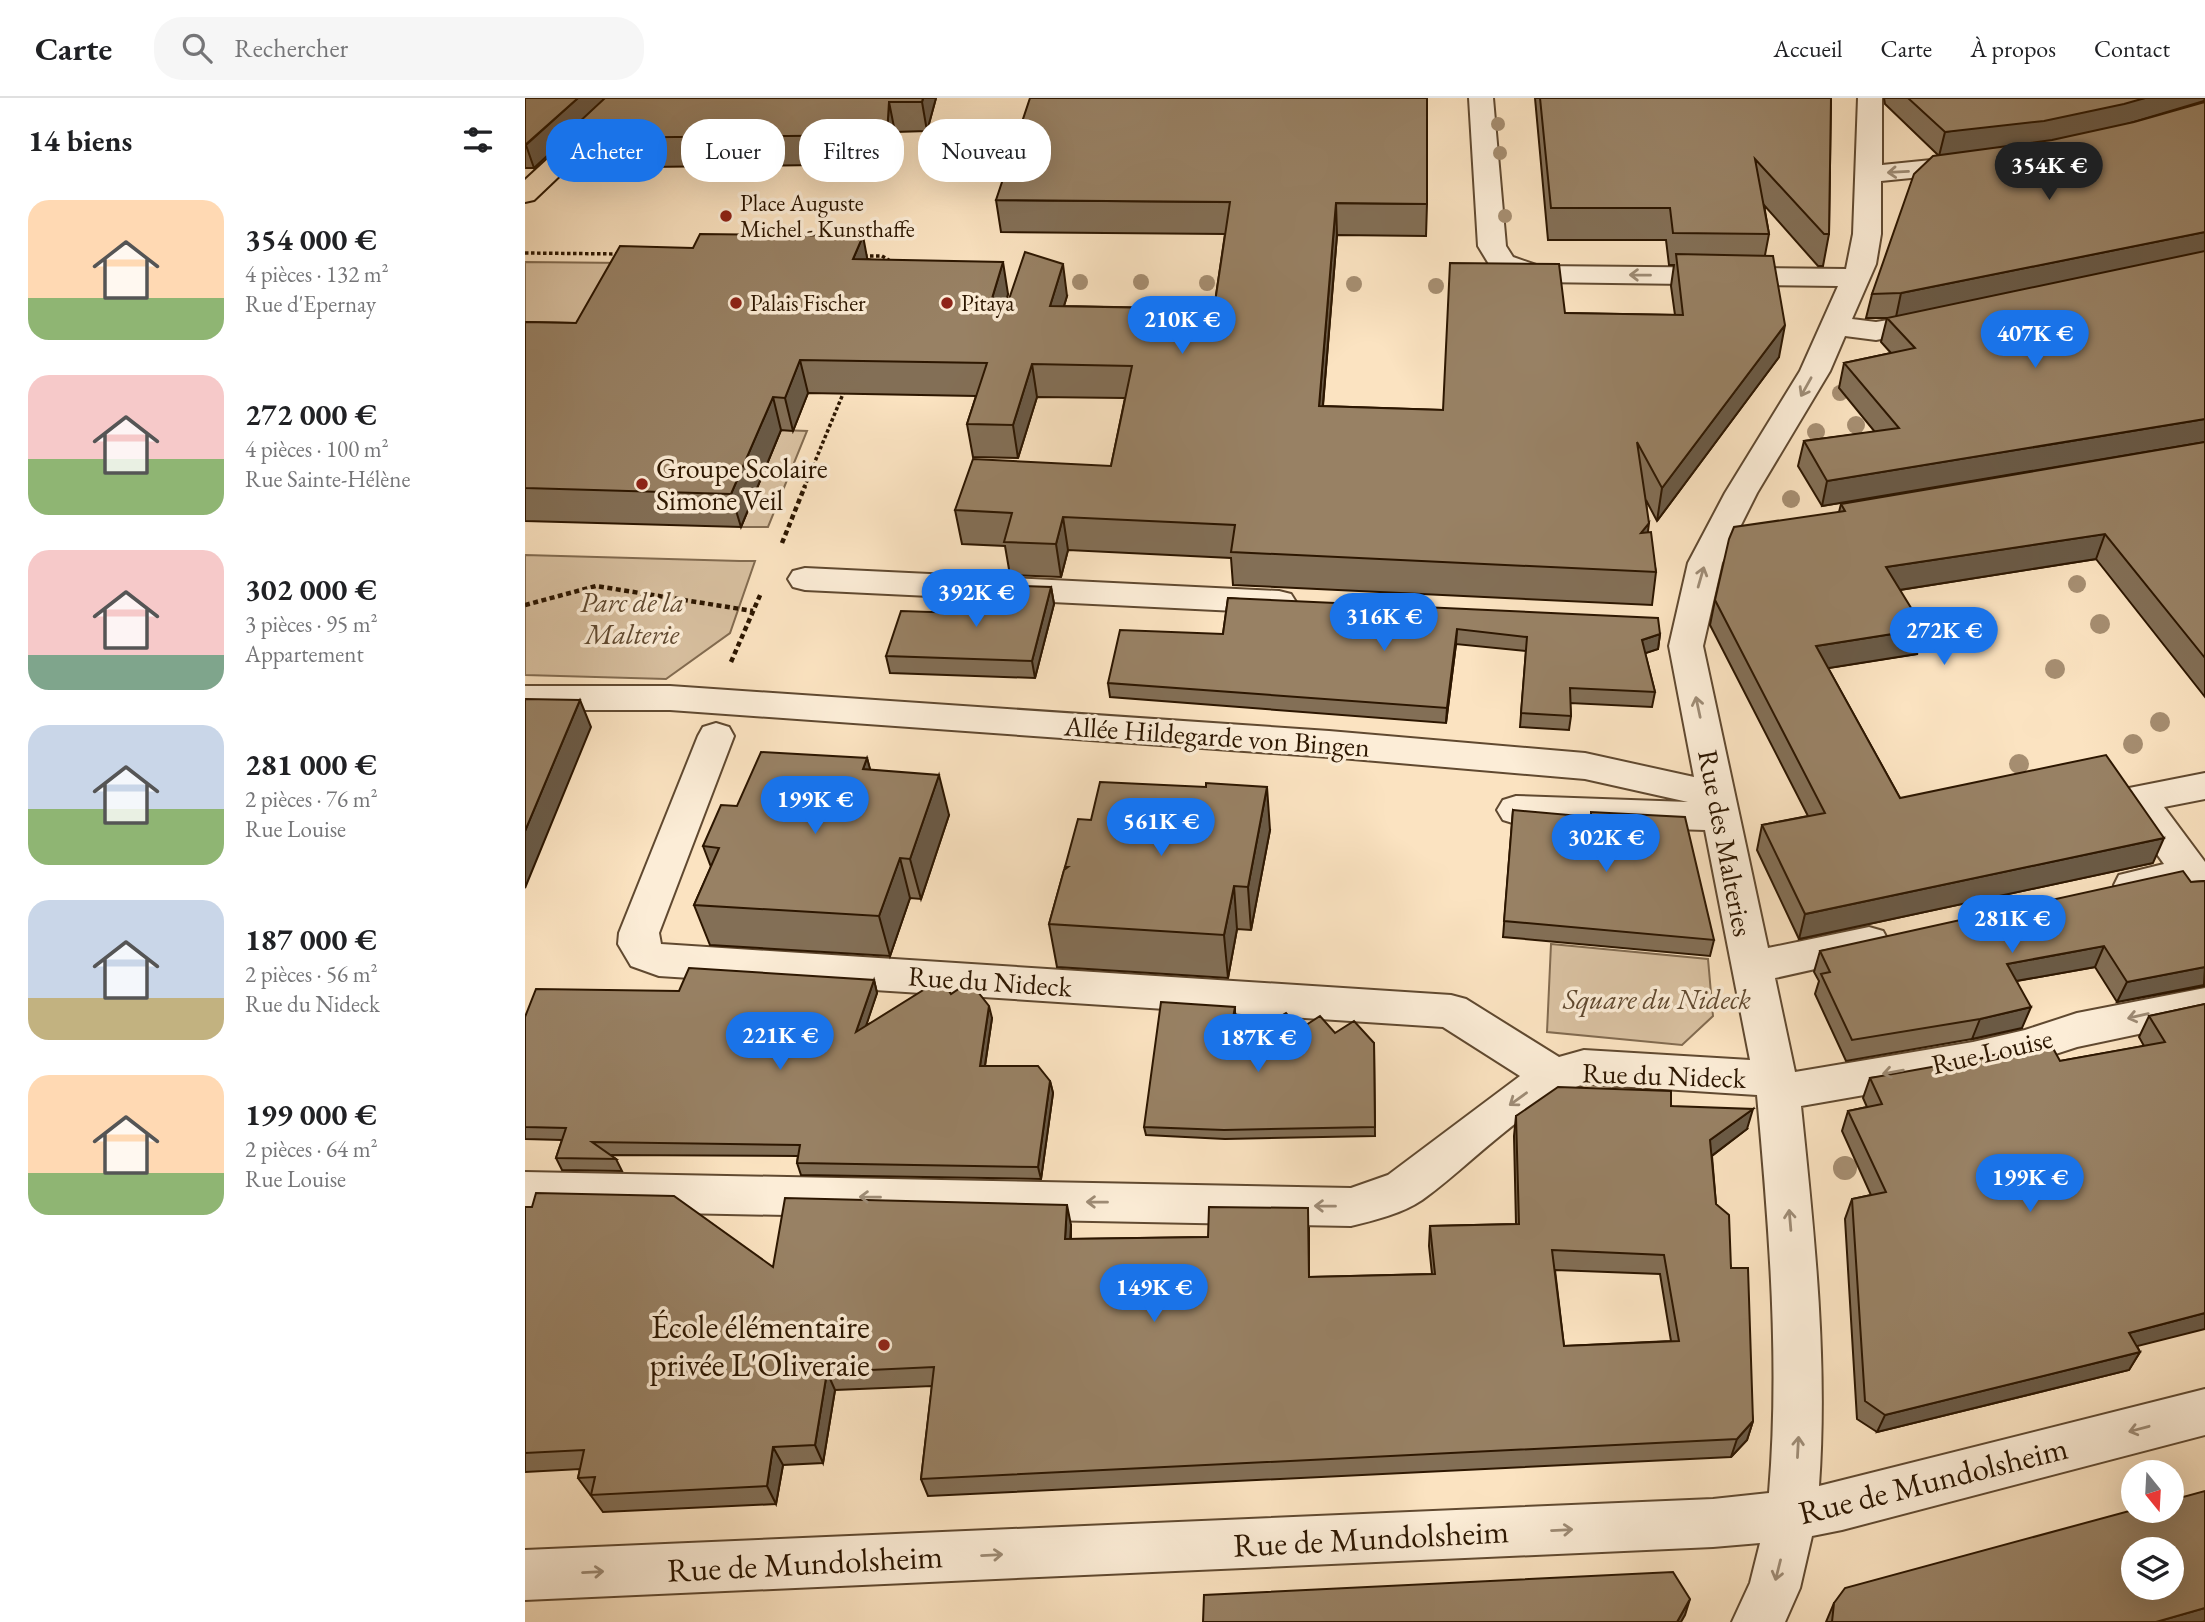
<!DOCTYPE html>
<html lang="fr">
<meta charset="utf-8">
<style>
:root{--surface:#fff;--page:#f6f6f6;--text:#202124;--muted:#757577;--line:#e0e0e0;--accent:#1a73e8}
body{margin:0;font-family:"EB Garamond",serif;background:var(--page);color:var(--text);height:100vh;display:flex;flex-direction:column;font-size:26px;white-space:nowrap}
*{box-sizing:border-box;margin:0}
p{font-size:23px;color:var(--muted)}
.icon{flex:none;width:38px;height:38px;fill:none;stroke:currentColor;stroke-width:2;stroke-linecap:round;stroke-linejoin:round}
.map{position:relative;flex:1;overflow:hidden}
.sheet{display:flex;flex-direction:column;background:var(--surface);width:525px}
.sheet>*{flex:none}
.banner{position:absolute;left:21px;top:21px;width:665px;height:63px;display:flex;gap:14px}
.needle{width:46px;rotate:162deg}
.fabs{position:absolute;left:1596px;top:1362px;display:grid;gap:14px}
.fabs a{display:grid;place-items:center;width:63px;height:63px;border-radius:50%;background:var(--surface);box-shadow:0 7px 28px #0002;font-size:35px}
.price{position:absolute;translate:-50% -60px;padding:0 16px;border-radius:24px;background:var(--accent);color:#fff;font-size:23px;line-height:46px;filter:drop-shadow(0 2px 4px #0008)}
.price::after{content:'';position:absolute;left:50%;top:42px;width:21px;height:16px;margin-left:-10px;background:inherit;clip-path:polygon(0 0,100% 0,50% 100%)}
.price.on{background:#222;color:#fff}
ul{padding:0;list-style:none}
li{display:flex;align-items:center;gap:21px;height:175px;padding:0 28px}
li span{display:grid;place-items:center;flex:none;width:196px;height:140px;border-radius:21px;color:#555}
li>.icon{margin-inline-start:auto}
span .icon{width:84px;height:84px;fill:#fffc;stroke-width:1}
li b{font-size:30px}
h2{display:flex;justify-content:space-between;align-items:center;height:84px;padding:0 28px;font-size:30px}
.pill{padding:0 24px;border-radius:28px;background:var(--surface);box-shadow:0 7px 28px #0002;font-size:24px;line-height:63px}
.pill.on{background:var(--accent);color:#fff}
header{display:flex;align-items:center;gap:42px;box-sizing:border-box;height:98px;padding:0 35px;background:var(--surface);border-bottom:2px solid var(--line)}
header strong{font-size:33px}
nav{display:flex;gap:38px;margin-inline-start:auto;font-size:24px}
.search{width:490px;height:63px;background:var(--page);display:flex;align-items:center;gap:18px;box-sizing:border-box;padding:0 24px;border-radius:28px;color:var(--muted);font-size:26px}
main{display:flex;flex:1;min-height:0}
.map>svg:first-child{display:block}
.green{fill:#d8c0a0;stroke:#826b50;stroke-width:2}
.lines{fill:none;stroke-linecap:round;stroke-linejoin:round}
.minor-casing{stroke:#604930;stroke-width:4}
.major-casing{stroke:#2c1600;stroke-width:4}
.path-far1{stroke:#2c1600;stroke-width:3.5;stroke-dasharray:3.5 2.5;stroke-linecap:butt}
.path{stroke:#2c1600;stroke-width:4.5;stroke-dasharray:5 3.5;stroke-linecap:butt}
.minor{fill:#fcedd7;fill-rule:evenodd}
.major{fill:#fbe3c1;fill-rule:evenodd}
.tree{fill:#a68e71}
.wall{fill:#836f56;stroke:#2c1600;stroke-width:2;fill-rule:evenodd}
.shaded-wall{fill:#6a5a46;stroke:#2c1600;stroke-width:2}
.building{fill:#988164;stroke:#2c1600;stroke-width:2;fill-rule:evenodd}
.oneway{stroke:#9e8c76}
.poi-dot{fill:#8f2418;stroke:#fcedd7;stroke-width:2.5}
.labels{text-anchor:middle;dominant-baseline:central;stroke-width:7;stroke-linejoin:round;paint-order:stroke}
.far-poi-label{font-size:23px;fill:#2c1600;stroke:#fcedd7;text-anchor:start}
.poi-label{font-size:28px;fill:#2c1600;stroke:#fcedd7;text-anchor:start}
.park-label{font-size:28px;font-style:italic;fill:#604930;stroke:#fcedd7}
.street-label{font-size:28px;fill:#2c1600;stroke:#fcedd7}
.near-poi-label{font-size:33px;fill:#2c1600;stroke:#fcedd7;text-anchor:end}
.near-street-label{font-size:33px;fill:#2c1600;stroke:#fcedd7}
</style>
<header>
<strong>Carte</strong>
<div class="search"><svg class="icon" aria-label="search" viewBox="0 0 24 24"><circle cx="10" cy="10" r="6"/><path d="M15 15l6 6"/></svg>Rechercher</div>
<nav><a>Accueil</a><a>Carte</a><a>À propos</a><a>Contact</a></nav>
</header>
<main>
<section class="sheet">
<h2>14 biens<svg class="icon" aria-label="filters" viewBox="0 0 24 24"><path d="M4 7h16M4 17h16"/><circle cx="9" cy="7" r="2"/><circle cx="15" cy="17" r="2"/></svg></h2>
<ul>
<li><span style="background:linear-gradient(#ffd9b3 70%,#8fb573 0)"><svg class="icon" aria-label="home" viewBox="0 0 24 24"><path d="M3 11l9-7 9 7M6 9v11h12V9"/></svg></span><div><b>354 000 €</b><p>4 pièces · 132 m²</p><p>Rue d'Epernay</p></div></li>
<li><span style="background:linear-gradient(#f6c9c9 60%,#8fb573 0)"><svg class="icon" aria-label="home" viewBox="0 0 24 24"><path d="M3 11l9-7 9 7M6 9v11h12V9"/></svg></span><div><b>272 000 €</b><p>4 pièces · 100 m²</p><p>Rue Sainte-Hélène</p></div></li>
<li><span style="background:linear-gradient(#f6c9c9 75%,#7fa58c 0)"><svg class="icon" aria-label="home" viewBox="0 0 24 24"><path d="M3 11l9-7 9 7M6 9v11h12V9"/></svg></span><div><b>302 000 €</b><p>3 pièces · 95 m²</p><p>Appartement</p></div></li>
<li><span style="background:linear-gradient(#c9d6e8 60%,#8fb573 0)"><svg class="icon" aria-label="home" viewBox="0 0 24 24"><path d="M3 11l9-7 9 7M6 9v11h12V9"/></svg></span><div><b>281 000 €</b><p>2 pièces · 76 m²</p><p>Rue Louise</p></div></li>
<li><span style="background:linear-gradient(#c9d6e8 70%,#c2b280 0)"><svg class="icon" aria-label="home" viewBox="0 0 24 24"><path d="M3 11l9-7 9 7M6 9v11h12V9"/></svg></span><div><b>187 000 €</b><p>2 pièces · 56 m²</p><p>Rue du Nideck</p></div></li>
<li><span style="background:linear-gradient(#ffd9b3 70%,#8fb573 0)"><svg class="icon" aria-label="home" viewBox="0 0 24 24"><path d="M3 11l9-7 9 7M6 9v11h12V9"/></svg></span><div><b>199 000 €</b><p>2 pièces · 64 m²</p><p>Rue Louise</p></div></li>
</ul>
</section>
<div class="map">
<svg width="1680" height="1524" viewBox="0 0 1680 1524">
<rect width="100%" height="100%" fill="#fbe3c1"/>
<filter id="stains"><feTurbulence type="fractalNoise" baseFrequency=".00286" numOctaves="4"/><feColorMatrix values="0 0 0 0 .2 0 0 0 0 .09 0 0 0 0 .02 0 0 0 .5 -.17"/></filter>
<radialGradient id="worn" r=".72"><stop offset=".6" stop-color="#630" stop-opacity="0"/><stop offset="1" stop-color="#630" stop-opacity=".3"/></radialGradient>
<path class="green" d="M0,164L101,165L67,227L0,225Z
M256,332L282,333L243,429H216Z
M0,457L215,463H230L205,535L141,581L0,577Z
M1026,846L1183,861L1188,918L1157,947L1022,934Z"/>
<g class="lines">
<defs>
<path id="minor" d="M944,0H968L981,148L988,159L1014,168L1321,171L1328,136L1333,0H1357V67L1446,58L1455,60L1459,66L1455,72L1446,74L1356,83V136L1351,166L1327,221L1351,224L1411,214L1421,217L1425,223L1421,229L1351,242L1320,238L1305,273L1232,395L1197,465L1178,548L1243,850L1344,829L1358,833L1364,844L1358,855L1344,859L1250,880L1270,974L1448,944L1500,932L1552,915L1680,890V922L1552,949L1500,966L1448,978L1276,1008C1289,1133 1303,1262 1294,1388L1680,1291V1337L1317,1432L1287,1438L1275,1490L1260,1524H1207L1225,1485L1235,1445L1188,1449L0,1502V1452L1188,1401L1244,1395C1255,1263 1244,1129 1232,997L1059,986C1002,1004 946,1067 897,1102C876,1116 850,1122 826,1128L0,1112V1074L826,1090L863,1077L995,978L918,929L134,878L106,868L93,846L94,835L173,638L178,629L191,625L204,629L209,638L134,835L136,846L926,897L941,901L1034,959L1059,952L1225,962L1180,732L991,726L978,722L972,712L978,702L991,698L1163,704L1060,681L804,659L145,612H0V588H145L804,633L1060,655L1169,679L1144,548L1163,465L1200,395L1275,273L1313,188L1012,184L967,171L953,148Z
M280,470L754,493L766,496L771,504L766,512L754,515L280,492L268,489L263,481L268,473Z
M1680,675V701L1639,709L1680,764V784L1608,802L1594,797L1589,787L1594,777L1639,766L1593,701L1599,691Z"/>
<path id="major" d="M89,0H116L9,102L0,104V82Z"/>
</defs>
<use href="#minor" class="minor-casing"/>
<use href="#major" class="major-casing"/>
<path class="path-far1" d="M0,155L96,156
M339,158H357L367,164
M279,390L320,291"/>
<path class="path" d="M257,445L280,388
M0,507L71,488L228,513
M206,564L236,495"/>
<use href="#minor" class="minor"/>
<use href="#major" class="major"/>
</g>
<g class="tree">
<circle cx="973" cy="26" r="7"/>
<circle cx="975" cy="55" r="7"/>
<circle cx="980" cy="118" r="7"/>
<circle cx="555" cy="184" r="8"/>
<circle cx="616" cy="184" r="8"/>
<circle cx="682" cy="185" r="8"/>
<circle cx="829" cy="186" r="8"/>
<circle cx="911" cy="188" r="8"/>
<circle cx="1315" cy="295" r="8"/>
<circle cx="1331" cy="327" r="9"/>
<circle cx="1291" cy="334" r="9"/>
<circle cx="1266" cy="401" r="9"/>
<circle cx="1552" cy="486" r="9"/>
<circle cx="1457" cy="524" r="10"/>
<circle cx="1575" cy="526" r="10"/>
<circle cx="1530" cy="571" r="10"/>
<circle cx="1635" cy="624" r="10"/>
<circle cx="1608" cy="646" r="10"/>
<circle cx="1494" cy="666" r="10"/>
<circle cx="1320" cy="1070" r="12"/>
</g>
<path class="wall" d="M0,0H78V2L411,0L402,33L370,34L368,66L47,70L38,43L9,70H0Z
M1010,0H1306L1304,136L1298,168H1293L1239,107L1244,136L1240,157L1254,259L1132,423L1121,402L1123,434L1131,474L1127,507L708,487L706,460L543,452L536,479L485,477L480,448L437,446L430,412L586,368L600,300L512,299L493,360L448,359L442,326L451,298L283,295L268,333L256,332L216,429L0,423V224L51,225L343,161L483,196L480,207L542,198L539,208L689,211L700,136L476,134L471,102L902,106L901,138L812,137L798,308L918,312L1040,215L1150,217L1146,188L1149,167H1144L1141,142H1023Z
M1359,0H1680V599L1571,461L1375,492L1392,556L1303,570L1375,700L1628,765L1274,841L1232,752L1237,727L1283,718L1185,527L1190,502L1314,414L1316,406L1680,344L1297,408L1273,368L1279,343L1350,334L1314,290L1319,265L1366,255L1356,244L1362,220H1341L1347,196L1413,57L1360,6Z
M526,489L529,506L510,580L365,575L361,558L466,516Z
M703,500L1135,536L1133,551L1120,555L1130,594L1127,609L1045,605L1046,618L1044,632L995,629L1001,553L931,546L921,625L585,599L583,585L698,536Z
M342,660L345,672L424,717L396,801L385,800L365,858L185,847L169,807L186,769L178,748L212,708Z
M988,712L1189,842L1185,858L978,839Z
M566,722L745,732L726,832L712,831L703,880L532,869L524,826L540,769Z
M1680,783V888L1592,904L1570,869L1492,883L1497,930L1447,941L1321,963L1290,896L1294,883L1289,874L1295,853L1666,784Z
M349,882L352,895L341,927L426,896L467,920L460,968L525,983L528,995L516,1081L276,1077L272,1065L273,1058L84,1057L91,1061L97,1073L37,1072L31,1060L37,1042L0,1041V919L154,893Z
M1680,906L1612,1248L1615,1254L1604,1272L1352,1334L1332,1321L1320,1121L1327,1101L1346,1097L1317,1033L1323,1013L1342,1009L1338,1000L1345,980L1535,963L1619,948L1614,939L1624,918Z
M710,918L704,951L810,935L849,945L850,1038L700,1041L621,1037L619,1029Z
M1146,1008L1222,1031L1187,1058L1191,1106L1206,1170L1228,1323L1222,1342L1206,1359L403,1398L396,1381L407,1288L310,1292L298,1365L258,1367L251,1406L78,1414L53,1380L55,1371L0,1374V1109L248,1169L546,1127V1141L683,1139L784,1130V1179L907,1176L904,1148L905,1128L991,1126L989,1038L991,1018ZM1030,1172L1135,1176L1146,1243L1039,1248Z
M1309,1505L1680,1523L1301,1524Z"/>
<path class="shaded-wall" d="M53,0H78L79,5L37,40L38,43L9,70L1,47Z
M398,0H411L402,33L397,4Z
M1620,0H1680L1679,3L1592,29L1513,46L1414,58L1420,34Z
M364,4L370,34L368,66L362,37Z
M811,105L812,137L795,341L794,308Z
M1680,134V155L1371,219L1376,195Z
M338,138L344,170L328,161Z
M478,164L483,196L471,240L465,207Z
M538,166L542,198L529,240L525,208Z
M1260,227L1254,259L1132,423L1137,390Z
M275,262L283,295L268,333L260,300Z
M507,266L512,299L493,360L488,327Z
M248,299L256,332L216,429L206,396Z
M1680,321V344L1297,408L1302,383Z
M538,419L543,452L536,479L531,446Z
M1124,425L1120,458L1116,435Z
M1580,436L1571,461L1355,495L1361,469Z
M526,489L529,506L510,580L507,563Z
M932,531L931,546L921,625L922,610Z
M1399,531L1392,556L1285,573L1291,548Z
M1135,536L1133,551L1115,557L1117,542Z
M55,602L66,629L0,790V733Z
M342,660L353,700L338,671Z
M414,677L424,717L396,801L385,761Z
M742,689L745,732L726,832L723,789Z
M1639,740L1628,765L1274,841L1280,816Z
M375,760L385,800L365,858L354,818Z
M709,788L712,831L703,880L699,837Z
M1579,848L1570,869L1474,886L1482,866Z
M1680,869L1679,887L1592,904L1602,884Z
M349,882L352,895L335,946L331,934Z
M464,908L467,920L458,980L455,968Z
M710,909V918L702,962V952Z
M1506,909L1497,930L1447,941L1455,921Z
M525,983L528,995L516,1081L513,1069Z
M1228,1011L1222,1031L1181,1062L1185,1042Z
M542,1107L546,1127L544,1161L540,1141Z
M1680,1215V1231L1593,1253L1604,1235Z
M1615,1254L1604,1272L1352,1334L1360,1317Z
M302,1274L310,1292L298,1365L290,1347Z
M1228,1323L1222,1342L1206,1359L1212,1341Z
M248,1349L258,1367L251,1406L242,1388Z
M1165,1501L1160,1517L1156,1524H1152Z
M1680,1510V1523L1678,1524H1631Z"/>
<path class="building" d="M0,0H53L0,47Z
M80,0H398L397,4H364L362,37L37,40Z
M505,0H902V106L811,105L794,308L918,312L925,165L1034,166L1040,215L1158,217L1151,156L1248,158L1260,227L1137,390L1112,344L1124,425L1116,435L1126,434L1131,474L706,454L710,427L538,419L531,446L479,444L487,415L430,412L448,361L586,368L607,268L507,266L488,327L442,326L462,265L275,262L260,300L248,299L206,396L0,390V224L51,225L95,148L168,150L175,136L338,138L328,161L478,164L465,207H482L500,154L538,166L525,208L689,211L705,104L471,102Z
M1015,0H1306L1304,136H1299L1230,61L1244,136L1148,135L1145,110H1026Z
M1383,0H1620L1599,6L1519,23L1420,34Z
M1680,4V134L1376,195L1347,196L1389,76L1408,58L1527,42L1609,24Z
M1680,153V321L1302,383L1279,343L1374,330L1319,265L1390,250L1362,220Z
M1680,344V560L1580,436L1361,469L1399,531L1291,548L1375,700L1581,657L1639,740L1280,816L1237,727L1300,715L1190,502L1204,441L1209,429L1320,413L1316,406Z
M474,487L526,489L507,563L361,558L376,513L466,516Z
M703,500L1133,520L1135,536L1117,542L1130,594L1045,590L1046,618L996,615L1002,539L932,531L922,610L583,585L595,532L698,536Z
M0,601L55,602L0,733Z
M236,654L342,660L338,671L414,677L385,761L375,760L354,818L169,807L194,750L178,748L196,707L212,708Z
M575,684L681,689V685L742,689L723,789L709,788L699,837L524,826L539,772L543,769H540L553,721L566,722Z
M988,712L1066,719V714L1160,719L1189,842L979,823Z
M1658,773L1666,784L1680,783V869L1602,884L1579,848L1482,866L1506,909L1455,921L1327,942L1296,876L1305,874L1295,853Z
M164,870L349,882L331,934L408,886L420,887L426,896L438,888L449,889L464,908L455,968H513L525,983L513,1069L272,1065L275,1047L67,1044L91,1061L31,1060L41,1030L0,1029V919L11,891L154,893Z
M636,904L710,909L702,952L761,915L775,931L795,918L810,935L829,923L849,945L850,1029L699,1032L619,1029Z
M1680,906V1215L1604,1235L1615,1254L1360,1317L1340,1303L1327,1101L1361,1094L1323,1013L1357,1006L1345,980L1457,960L1524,943L1535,963L1640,944L1624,918Z
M1033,989L1146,993V1008L1228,1011L1185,1042L1191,1106L1204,1117L1206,1170H1223L1228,1323L1212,1341L396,1381L409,1269L302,1274L290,1347L248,1349L242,1388L66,1397L70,1379L53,1380L59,1352L0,1355V1109H7L11,1095L149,1098L248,1169L260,1100L542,1107L540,1141L683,1139L684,1109L783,1110L784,1179L910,1176L905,1128L994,1126L991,1018ZM1027,1152L1139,1157L1154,1243L1039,1248Z
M1680,1393V1510L1631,1524H1307L1309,1505L1320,1490L1608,1412H1647V1402ZM1608,1451H1647V1489H1608Z
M1148,1474L1165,1501L1152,1524H678L679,1497Z"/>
<defs><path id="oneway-shaft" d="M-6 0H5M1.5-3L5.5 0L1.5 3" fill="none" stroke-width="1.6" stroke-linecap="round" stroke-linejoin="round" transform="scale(1.75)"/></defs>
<g class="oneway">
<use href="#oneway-shaft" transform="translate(1373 74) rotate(177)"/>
<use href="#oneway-shaft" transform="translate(1115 177) rotate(-179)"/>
<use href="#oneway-shaft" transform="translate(1281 289) rotate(119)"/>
<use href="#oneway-shaft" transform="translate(1176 479) rotate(-74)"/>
<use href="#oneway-shaft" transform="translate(1173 609) rotate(-102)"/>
<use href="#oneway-shaft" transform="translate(1613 918) rotate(167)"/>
<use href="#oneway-shaft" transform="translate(1368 974) rotate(170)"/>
<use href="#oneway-shaft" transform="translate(993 1001) rotate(144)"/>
<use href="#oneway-shaft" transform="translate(345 1099) rotate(-179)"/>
<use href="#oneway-shaft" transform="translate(572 1104) rotate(-179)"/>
<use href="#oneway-shaft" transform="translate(800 1108) rotate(-179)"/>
<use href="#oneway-shaft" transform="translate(1265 1122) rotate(-95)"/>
<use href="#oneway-shaft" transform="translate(1614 1331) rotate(165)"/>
<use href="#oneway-shaft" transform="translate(1273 1349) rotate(-87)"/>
<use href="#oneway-shaft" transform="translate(1037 1432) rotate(-3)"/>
<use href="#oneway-shaft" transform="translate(467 1457) rotate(-3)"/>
<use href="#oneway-shaft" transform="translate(1253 1472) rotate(104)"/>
<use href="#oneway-shaft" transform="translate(68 1474) rotate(-3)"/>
</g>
<g class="poi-dot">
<circle cx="201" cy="118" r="7"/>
<circle cx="211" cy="205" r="7"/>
<circle cx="422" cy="205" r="7"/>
<circle cx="117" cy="386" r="7"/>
<circle cx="359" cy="1247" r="7"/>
</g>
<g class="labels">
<g class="far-poi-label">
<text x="215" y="105">Place Auguste<tspan x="215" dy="26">Michel - Kunsthaffe</tspan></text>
<text x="225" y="205">Palais Fischer</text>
<text x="436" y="205">Pitaya</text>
</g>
<g class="poi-label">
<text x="131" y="370">Groupe Scolaire<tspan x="131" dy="32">Simone Veil</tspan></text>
</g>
<g class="park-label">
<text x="107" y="504">Parc de la<tspan x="107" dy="32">Malterie</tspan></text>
<text x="1132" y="901">Square du Nideck</text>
</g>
<g class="street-label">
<text transform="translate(692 638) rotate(4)">Allée Hildegarde von Bingen</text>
<text transform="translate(1201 745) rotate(79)">Rue des Malteries</text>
<text transform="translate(465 883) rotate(4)">Rue du Nideck</text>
<text transform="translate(1467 953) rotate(-13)">Rue Louise</text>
<text transform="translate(1139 977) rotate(2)">Rue du Nideck</text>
</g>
<g class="near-poi-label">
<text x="345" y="1228">École élémentaire<tspan x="345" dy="38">privée L'Oliveraie</tspan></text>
</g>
<g class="near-street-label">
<text transform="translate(1408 1382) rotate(-14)">Rue de Mundolsheim</text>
<text transform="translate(846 1440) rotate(-3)">Rue de Mundolsheim</text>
<text transform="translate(280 1465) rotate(-3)">Rue de Mundolsheim</text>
</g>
</g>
<rect width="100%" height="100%" filter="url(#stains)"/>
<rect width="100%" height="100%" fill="url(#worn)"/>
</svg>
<div class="fabs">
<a><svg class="needle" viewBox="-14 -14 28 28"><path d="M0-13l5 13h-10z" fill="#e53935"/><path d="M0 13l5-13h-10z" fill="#757577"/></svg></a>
<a><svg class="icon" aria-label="layers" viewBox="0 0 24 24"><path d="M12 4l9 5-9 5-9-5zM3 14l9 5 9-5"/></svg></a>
</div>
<b class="price on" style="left:1524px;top:104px">354K €</b>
<b class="price" style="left:657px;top:258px">210K €</b>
<b class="price" style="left:1510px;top:272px">407K €</b>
<b class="price" style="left:451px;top:531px">392K €</b>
<b class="price" style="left:859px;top:555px">316K €</b>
<b class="price" style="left:1419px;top:569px">272K €</b>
<b class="price" style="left:290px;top:738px">199K €</b>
<b class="price" style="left:636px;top:760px">561K €</b>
<b class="price" style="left:1081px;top:776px">302K €</b>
<b class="price" style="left:1487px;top:857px">281K €</b>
<b class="price" style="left:255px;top:974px">221K €</b>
<b class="price" style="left:733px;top:976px">187K €</b>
<b class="price" style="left:1505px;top:1116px">199K €</b>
<b class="price" style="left:629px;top:1226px">149K €</b>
<div class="banner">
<a class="pill on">Acheter</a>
<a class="pill">Louer</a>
<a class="pill">Filtres</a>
<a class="pill">Nouveau</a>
</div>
</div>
</main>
